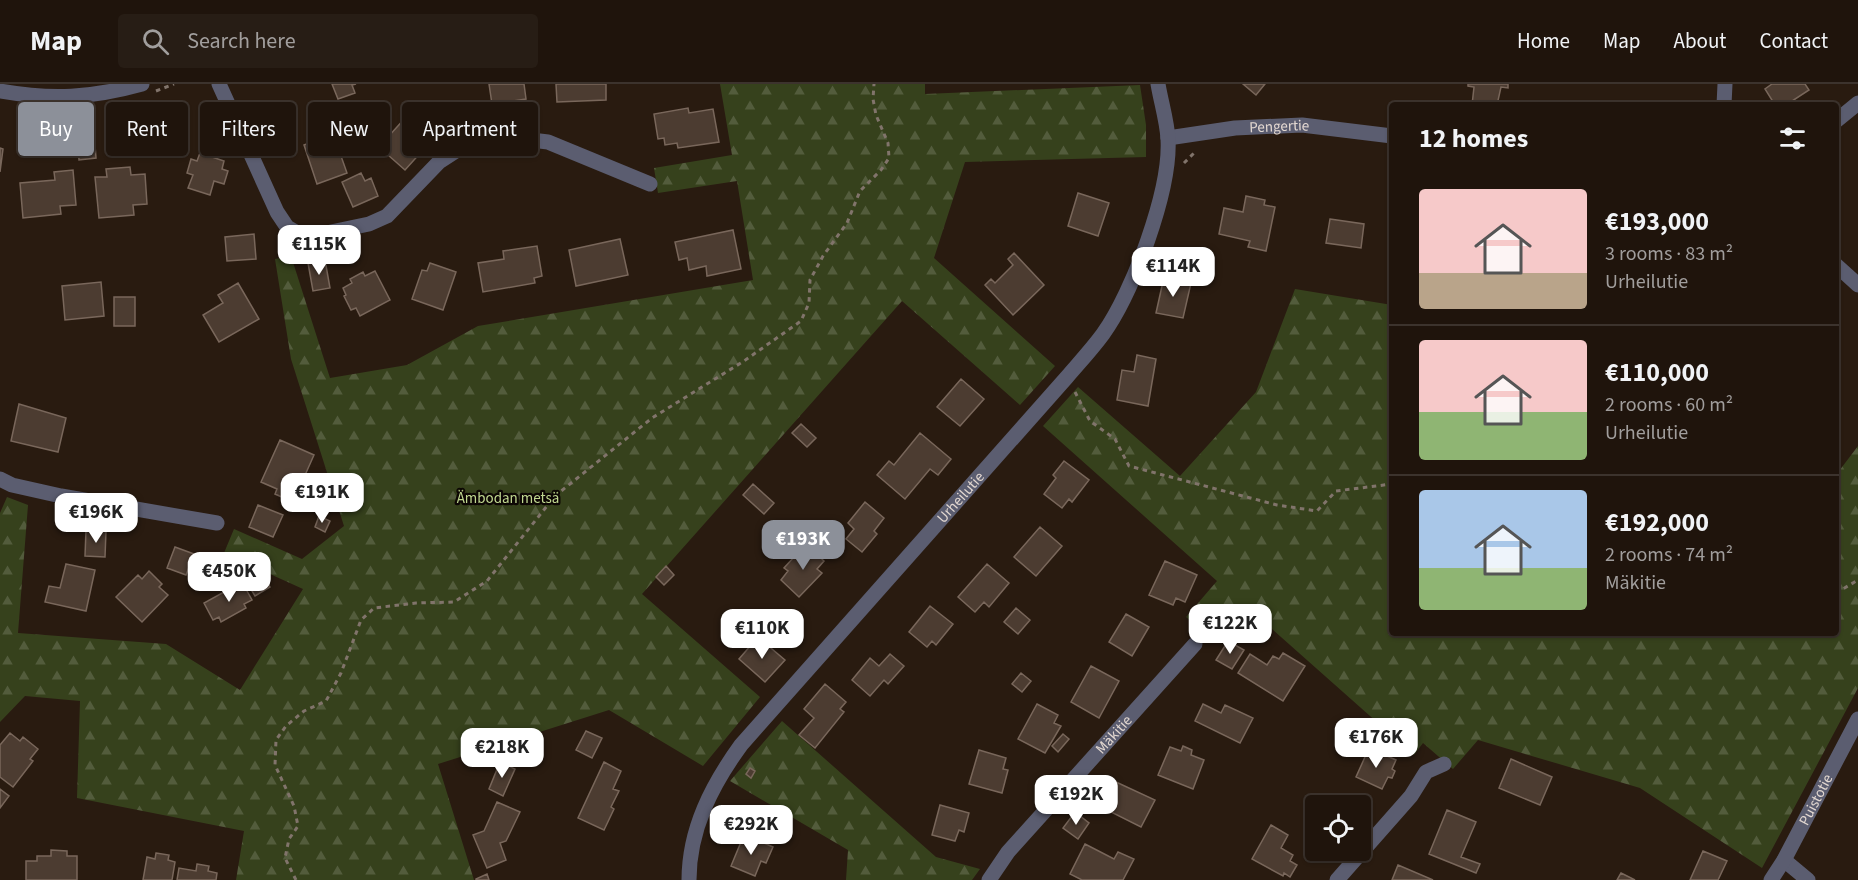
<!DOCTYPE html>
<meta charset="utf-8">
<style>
:root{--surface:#1f140c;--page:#271d15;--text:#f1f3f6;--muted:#a19e9d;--line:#3c332d;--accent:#8c9099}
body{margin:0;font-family:"Source Sans 3",sans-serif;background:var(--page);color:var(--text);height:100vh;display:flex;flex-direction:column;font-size:22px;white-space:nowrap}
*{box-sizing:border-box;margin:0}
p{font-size:20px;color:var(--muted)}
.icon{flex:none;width:33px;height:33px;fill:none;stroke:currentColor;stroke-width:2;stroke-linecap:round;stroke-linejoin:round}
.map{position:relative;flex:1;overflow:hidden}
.details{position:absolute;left:1389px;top:18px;width:450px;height:534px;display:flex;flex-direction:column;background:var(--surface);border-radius:6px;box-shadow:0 2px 4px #0004,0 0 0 2px var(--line)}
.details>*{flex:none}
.hud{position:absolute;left:18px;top:18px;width:570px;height:54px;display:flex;gap:12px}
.fabs{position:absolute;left:1305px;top:711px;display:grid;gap:12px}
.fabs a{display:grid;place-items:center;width:66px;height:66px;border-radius:6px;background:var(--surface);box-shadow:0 2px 4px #0004,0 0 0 2px var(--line);font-size:30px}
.price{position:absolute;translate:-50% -51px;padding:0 14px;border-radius:12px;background:#fff;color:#222;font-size:20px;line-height:39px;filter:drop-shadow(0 2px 3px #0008)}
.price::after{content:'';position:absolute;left:50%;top:36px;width:18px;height:14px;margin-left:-9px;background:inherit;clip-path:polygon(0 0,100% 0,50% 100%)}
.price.on{background:var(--accent);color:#fff}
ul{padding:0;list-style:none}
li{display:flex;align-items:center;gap:18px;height:150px;padding:0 30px}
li+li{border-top:2px solid var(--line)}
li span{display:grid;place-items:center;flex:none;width:168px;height:120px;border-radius:6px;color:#555}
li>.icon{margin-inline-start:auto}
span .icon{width:72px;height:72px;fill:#fffc;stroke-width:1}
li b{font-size:26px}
h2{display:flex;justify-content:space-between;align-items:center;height:72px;padding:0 30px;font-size:26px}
.tag{padding:0 21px;border-radius:6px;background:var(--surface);box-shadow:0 2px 4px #0004,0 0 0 2px var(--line);font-size:21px;line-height:54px}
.tag.on{background:var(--accent);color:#fff}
header{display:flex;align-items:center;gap:36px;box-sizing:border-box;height:84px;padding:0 30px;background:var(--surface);border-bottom:2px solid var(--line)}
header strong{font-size:28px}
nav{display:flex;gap:33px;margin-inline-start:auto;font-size:21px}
.search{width:420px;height:54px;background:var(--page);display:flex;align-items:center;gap:15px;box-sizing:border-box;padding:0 21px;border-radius:6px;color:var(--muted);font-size:22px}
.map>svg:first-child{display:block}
.forest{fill:url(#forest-firs)}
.building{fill:#4c3c31;stroke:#79675b;stroke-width:1.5}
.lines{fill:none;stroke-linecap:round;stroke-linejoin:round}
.path{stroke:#81746b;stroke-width:3;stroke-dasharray:4.5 4.5;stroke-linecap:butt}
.minor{stroke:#5b5d70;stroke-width:15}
.labels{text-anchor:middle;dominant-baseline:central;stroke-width:4.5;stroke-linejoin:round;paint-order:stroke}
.street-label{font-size:15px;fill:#e3d8d1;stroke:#0d0704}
.park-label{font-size:15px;fill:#c0d790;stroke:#0d0704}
</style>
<header>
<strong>Map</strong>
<div class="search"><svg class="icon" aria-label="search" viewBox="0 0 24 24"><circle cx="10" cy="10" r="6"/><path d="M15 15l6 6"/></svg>Search here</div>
<nav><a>Home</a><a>Map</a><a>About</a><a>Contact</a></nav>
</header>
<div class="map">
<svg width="1858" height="796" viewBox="0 0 1858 796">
<defs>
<pattern id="forest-firs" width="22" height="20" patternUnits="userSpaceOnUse" patternTransform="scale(1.5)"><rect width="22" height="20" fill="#36411c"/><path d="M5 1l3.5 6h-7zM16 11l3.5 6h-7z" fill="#535c3c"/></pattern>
</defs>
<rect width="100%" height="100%" fill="#291b10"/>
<path class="forest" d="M720,0H925V10L1140,1L1146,41V73L965,78L934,174L1055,282L1020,321L902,217L642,510L760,613L703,682L609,626L438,680L474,796H236L244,747L77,714L80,617L25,612L0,638V429L7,413L28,421L18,549L166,560L240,606L303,505L224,469L234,445L302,475L344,442L291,275L275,175L291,172L330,294L407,281L478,242L753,196L737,97L658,109L654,84L732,71Z
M1295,205L1392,221V549H1836V391L1858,362V604L1762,784L1640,704L1478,656L1453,685L1423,659L1414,671L1246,522L1214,557L1186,533L1217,497L1043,342L1078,303L1180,392L1256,308Z
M782,637L936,773L980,785L972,796H846L848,766L730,697Z"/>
<path class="building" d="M332,0H356L352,1L355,9L338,15Z
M489,0H524L526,15L492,20Z
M556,0H606V16L557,18Z
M1243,0H1265L1256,11Z
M1468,0H1508V4L1501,3L1497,21H1472L1474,3L1468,2Z
M1772,0H1805L1809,6L1786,21H1775L1765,5Z
M415,23L441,46L405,86L379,63Z
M462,24L465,42L446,44L443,27Z
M688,24L689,29L713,25L719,58L678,64L677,59L665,61L664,54L658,55L654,30Z
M329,38L347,89L317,100L304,61L318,56L313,43Z
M94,48L96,74L79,76L77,49Z
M0,64L3,65L0,88Z
M200,69L224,77L222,85L228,87L224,100L214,97L210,111L188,104L193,91L187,89L191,75L197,77Z
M130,83L131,91L145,90L147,120L133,121L134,131L99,134L95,93H107L106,85Z
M73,86L76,121L60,122L61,130L23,134L20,99L55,96L54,88Z
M361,89L365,97L371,94L378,112L353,123L342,98Z
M1078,109L1109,119L1098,152L1068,142Z
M1246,112L1265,116L1264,121L1275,123L1266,167L1248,163L1250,157L1219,150L1224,124L1243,128Z
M1330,135L1364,140L1361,164L1326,159Z
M733,146L741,185L707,192L706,182L689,186L687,174L679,176L675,158Z
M254,150L256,175L227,177L225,153Z
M620,155L628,191L576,202L569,166Z
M537,162L542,192L534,194L535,199L483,208L478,179L504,175L503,167Z
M1014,169L1044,201L1013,231L985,201L991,195L995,199L1013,181L1008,175Z
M1194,173L1207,177L1203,189L1190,184Z
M325,176L330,204L313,207L308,179Z
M430,179L456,188L443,226L412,215L422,186L427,187Z
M375,187L390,216L360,232L356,224L351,226L344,212L346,211L343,204L352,199L350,195L363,188L365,192Z
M1164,193L1191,199L1183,234L1156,229Z
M101,198L104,232L65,236L62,202Z
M238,199L259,235L219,258L203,231L223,219L218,211Z
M114,213H135V242H114Z
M1137,271L1156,275L1148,322L1117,316L1122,286L1134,288Z
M961,295L984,315L960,342L937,323Z
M19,320L66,334L58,368L11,357Z
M801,340L816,354L807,363L792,349Z
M920,349L951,375L938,391L930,385L905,415L877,391L889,377L894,381Z
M280,356L314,371L293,418L275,410L277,405L261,398Z
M1064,377L1089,396L1072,418L1069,415L1062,424L1044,410L1056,394L1053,391Z
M753,400L774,419L764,430L743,411Z
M865,418L884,434L874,447L877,450L862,468L846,455L854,445L848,439Z
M258,421L283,431L273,453L249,443Z
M319,432L330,437L325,448L315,443Z
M1040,443L1062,462L1036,492L1014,473Z
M86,446L106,447L105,473L85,472Z
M806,460L824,477L817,485L822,489L799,513L781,496L788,487L784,484Z
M175,463L194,470L186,491L167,484Z
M1165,477L1197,491L1185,518L1176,514L1173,521L1149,511Z
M66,480L95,486L86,527L45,518L49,502L60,504Z
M987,480L1009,499L989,523L984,518L975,528L958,513Z
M666,482L674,491L664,501L656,493Z
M149,487L162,500L159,503L168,511L142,538L116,513L138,491L142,495Z
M261,488L270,503L255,512L246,497Z
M242,498L252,516L244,520L246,524L221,538L219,533L213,536L204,519Z
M930,522L953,540L936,561L932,557L927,563L909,548Z
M1016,524L1030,536L1018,550L1004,538Z
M1126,530L1149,543L1132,572L1109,558Z
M758,553L785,576L765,598L739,575Z
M1228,557L1244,566L1232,585L1216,576Z
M1283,569L1305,582L1283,617L1238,589L1250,570L1267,581L1273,572L1279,575Z
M890,570L904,582L888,600L884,596L870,612L852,596L870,574L879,582Z
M1091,582L1119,597L1099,634L1071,618Z
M1021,589L1031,597L1022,608L1012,600Z
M825,600L846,618L840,625L844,628L815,664L799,651L814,634L804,625Z
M1037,620L1058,631L1054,639L1061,642L1045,669L1018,655Z
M1203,620L1221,629L1225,621L1253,634L1240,659L1195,637Z
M586,647L602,654L592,674L576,666Z
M10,649L20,657L23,653L38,665L30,675L33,677L13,703L0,693V661Z
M1063,650L1069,655L1058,668L1052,662Z
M1183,662L1192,666L1191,671L1204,676L1193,705L1158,691L1170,663L1181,667Z
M1369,664L1396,676L1392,685L1395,687L1392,694L1388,693L1382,705L1356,693Z
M979,666L1006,674L1003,685L1008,686L1002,709L969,700Z
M1511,675L1552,693L1540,721L1499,704Z
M500,678L515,685L503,712L489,705Z
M604,678L621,687L613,705L619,707L611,723L614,725L604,746L578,734Z
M750,684L755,687L751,694L746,690Z
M1116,698L1155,716L1141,743L1103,724Z
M0,705L9,712L0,724Z
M1349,710L1366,720L1362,727L1360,722H1331L1336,711L1346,716Z
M497,718L520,728L506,757L500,759L506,776L487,784L473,751L484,747Z
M940,721L969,729L964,748L959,746L955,757L932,751Z
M733,722L738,729L729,736L724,729Z
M1447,726L1476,738L1461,773L1480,780L1476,789L1429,770Z
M1075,728L1089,739L1078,755L1063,744Z
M1271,741L1288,751L1281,764L1293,771L1290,777L1297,781L1290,793L1284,789L1283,792L1252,775Z
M748,752L773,763L766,779L761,777L755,792L731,782L741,758L745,759Z
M1085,760L1114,775L1118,768L1134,775L1123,796H1082L1070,790Z
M51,766L67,767V772H77V796H26V777H37V772H51Z
M1703,767L1727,777L1718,796H1690Z
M156,769L169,771L168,776L175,778L172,796H143L147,773L155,775Z
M197,780L209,782L208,787L217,789L216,796H177L179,784L196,787Z
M1398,781L1433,796H1392Z
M1621,789L1635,796H1617Z
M487,790L489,796H476V795Z"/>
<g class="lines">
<path class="path" d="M156,7L174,0
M1184,79L1196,67
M1075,308L1090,337L1115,355L1129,382L1277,421L1317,427L1336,407L1392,400
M1836,509L1858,496
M296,796L285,774L289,755L298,742L294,722L275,681L276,656L286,642L304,627L326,617L341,589L361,536L374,524L416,519L454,518L487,497L555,412L652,334L744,277L801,237L809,219L810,196L823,172L847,139L860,107L881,86L889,74L888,59L876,31L873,15L874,0"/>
<g class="minor">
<path d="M219,0L277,128L287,143L299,150L312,152L369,140L387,132L439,78L456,67L476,60L500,56L523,55L548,58L650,100"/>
<path d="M0,7C51,16 92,14 142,0"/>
<path d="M1724,21L1725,0"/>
<path d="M1836,37L1858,19"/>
<path id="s1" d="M1168,54L1235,44L1302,41L1392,52"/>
<path d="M1836,181L1858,201"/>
<path d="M0,395L12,401L61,412L217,439"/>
<path d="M1784,776L1808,796"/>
<path id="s2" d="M689,796C689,745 712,701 741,661L1067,293C1079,279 1092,265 1103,250C1133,208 1171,106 1168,55C1167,37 1161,18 1158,0"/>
<path id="s3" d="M989,796L1008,768L1195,560"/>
<path d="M1337,796L1411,712L1426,688L1444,680"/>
<path id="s4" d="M1771,796L1784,776L1858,635"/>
</g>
</g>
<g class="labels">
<g class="street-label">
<text stroke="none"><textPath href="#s1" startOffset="112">Pengertie</textPath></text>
<text stroke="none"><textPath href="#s2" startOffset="478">Urheilutie</textPath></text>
<text stroke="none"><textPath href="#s3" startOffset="192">Mäkitie</textPath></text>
<text stroke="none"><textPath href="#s4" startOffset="92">Puistotie</textPath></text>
</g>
<g class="park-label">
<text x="508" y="414">Ämbodan metsä</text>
</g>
</g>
</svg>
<div class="fabs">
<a><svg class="icon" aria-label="locate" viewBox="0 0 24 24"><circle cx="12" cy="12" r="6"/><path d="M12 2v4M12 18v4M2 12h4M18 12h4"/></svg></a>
</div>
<b class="price" style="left:319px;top:192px">€115K</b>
<b class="price" style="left:1173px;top:214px">€114K</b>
<b class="price" style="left:322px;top:440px">€191K</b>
<b class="price" style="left:96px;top:460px">€196K</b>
<b class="price on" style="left:803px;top:487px">€193K</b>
<b class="price" style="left:229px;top:519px">€450K</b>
<b class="price" style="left:1230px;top:571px">€122K</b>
<b class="price" style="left:762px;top:576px">€110K</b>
<b class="price" style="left:1376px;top:685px">€176K</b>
<b class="price" style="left:502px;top:695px">€218K</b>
<b class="price" style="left:1076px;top:742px">€192K</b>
<b class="price" style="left:751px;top:772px">€292K</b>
<div class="hud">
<a class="tag on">Buy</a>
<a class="tag">Rent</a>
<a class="tag">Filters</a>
<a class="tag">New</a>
<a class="tag">Apartment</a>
</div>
<section class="details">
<h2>12 homes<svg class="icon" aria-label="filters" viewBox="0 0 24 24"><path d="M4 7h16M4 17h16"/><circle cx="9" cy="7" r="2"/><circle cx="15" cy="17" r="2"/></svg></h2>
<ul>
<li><span style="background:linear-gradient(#f6c9c9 70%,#b9a48a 0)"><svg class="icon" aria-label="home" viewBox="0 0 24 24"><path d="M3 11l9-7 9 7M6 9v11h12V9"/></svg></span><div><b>€193,000</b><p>3 rooms · 83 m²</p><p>Urheilutie</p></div></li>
<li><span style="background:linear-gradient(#f6c9c9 60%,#8fb573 0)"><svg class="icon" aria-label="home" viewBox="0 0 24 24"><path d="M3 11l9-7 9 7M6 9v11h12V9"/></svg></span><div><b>€110,000</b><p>2 rooms · 60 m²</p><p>Urheilutie</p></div></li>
<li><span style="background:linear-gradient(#a9c7e8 65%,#8fb573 0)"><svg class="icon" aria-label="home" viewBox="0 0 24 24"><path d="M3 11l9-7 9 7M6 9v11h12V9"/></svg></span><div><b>€192,000</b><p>2 rooms · 74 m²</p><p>Mäkitie</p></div></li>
</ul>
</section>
</div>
